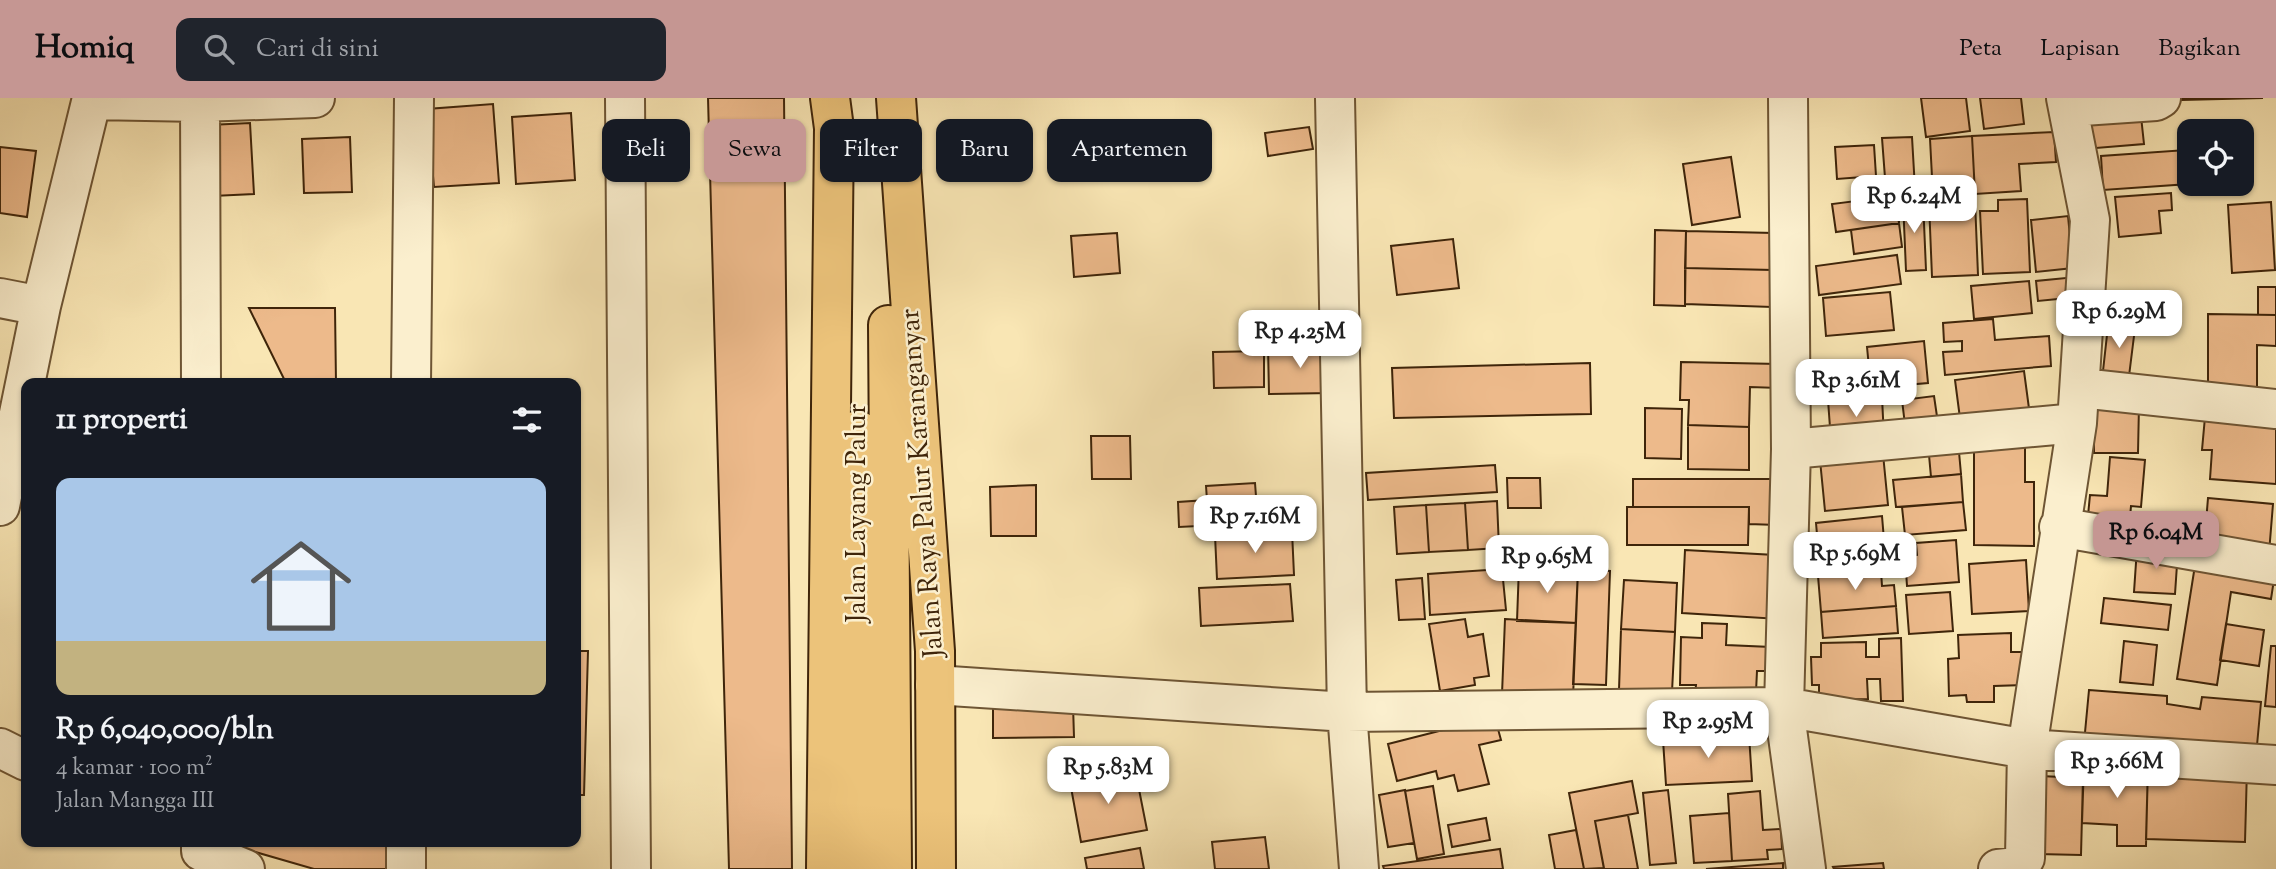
<!DOCTYPE html>
<html lang="id">
<meta charset="utf-8">
<style>
:root{--surface:#171b24;--page:#20242c;--text:#f1f3f6;--muted:#9ea1a6;--accent:#c59692}
body{margin:0;font-family:"Sorts Mill Goudy",serif;background:var(--page);color:var(--text);height:100vh;display:flex;flex-direction:column;font-size:26px;white-space:nowrap}
*{box-sizing:border-box;margin:0}
p{font-size:23px;color:var(--muted)}
.icon{flex:none;width:38px;height:38px;fill:none;stroke:currentColor;stroke-width:2;stroke-linecap:round;stroke-linejoin:round}
.map{position:relative;flex:1;overflow:hidden}
.panel{position:absolute;left:21px;top:280px;width:560px;height:469px;display:flex;flex-direction:column;background:var(--surface);border-radius:14px;box-shadow:0 2px 5px #0004}
.panel>*{flex:none}
.guide{position:absolute;left:602px;top:21px;width:665px;height:63px;display:flex;gap:14px}
.buttons{position:absolute;left:2177px;top:21px;display:grid;gap:14px}
.buttons a{display:grid;place-items:center;width:77px;height:77px;border-radius:14px;background:var(--surface);box-shadow:0 2px 5px #0004;font-size:35px}
.price{position:absolute;translate:-50% -60px;padding:0 16px;border-radius:14px;background:#fff;color:#222;font-size:23px;line-height:46px;filter:drop-shadow(0 2px 4px #0008)}
.price::after{content:'';position:absolute;left:50%;top:42px;width:21px;height:16px;margin-left:-10px;background:inherit;clip-path:polygon(0 0,100% 0,50% 100%)}
.price.on{background:var(--accent);color:#111}
ul{padding:0;list-style:none}
li{display:grid;align-content:center;gap:14px;height:371px;padding:0 35px}
li span{display:grid;place-items:center;height:217px;border-radius:14px;color:#555}
li>.icon{margin-inline-start:auto}
span .icon{width:126px;height:126px;fill:#fffc;stroke-width:1}
li b{font-size:30px}
h2{display:flex;justify-content:space-between;align-items:center;height:84px;padding:0 35px;font-size:30px}
.chip{padding:0 24px;border-radius:14px;background:var(--surface);box-shadow:0 2px 5px #0004;font-size:24px;line-height:63px}
.chip.on{background:var(--accent);color:#111}
header{display:flex;align-items:center;gap:42px;box-sizing:border-box;height:98px;padding:0 35px;background:var(--accent);color:#111}
header strong{font-size:33px}
nav{display:flex;gap:38px;margin-inline-start:auto;font-size:24px}
.search{width:490px;height:63px;background:var(--page);display:flex;align-items:center;gap:18px;box-sizing:border-box;padding:0 24px;border-radius:14px;color:var(--muted);font-size:26px}
.map>svg:first-child{display:block}
.building{fill:#edba8b;stroke:#3f250a;stroke-width:2}
.lines{fill:none;stroke-linecap:round;stroke-linejoin:round}
.minor-casing{stroke:#6e5534;stroke-width:42}
.major-casing{stroke:#3f250a;stroke-width:42}
.minor{stroke:#fbefce;stroke-width:38}
.major{stroke:#ecc37a;stroke-width:38}
.labels{text-anchor:middle;dominant-baseline:central;stroke-width:5;stroke-linejoin:round;paint-order:stroke}
.street-label{font-size:28px;fill:#3f250a;stroke:#fbefce}
</style>
<header>
<strong>Homiq</strong>
<div class="search"><svg class="icon" aria-label="search" viewBox="0 0 24 24"><circle cx="10" cy="10" r="6"/><path d="M15 15l6 6"/></svg>Cari di sini</div>
<nav><a>Peta</a><a>Lapisan</a><a>Bagikan</a></nav>
</header>
<div class="map">
<svg width="2276" height="771" viewBox="0 0 2276 771">
<rect width="100%" height="100%" fill="#f9e6b4"/>
<filter id="stains"><feTurbulence type="fractalNoise" baseFrequency=".00286" numOctaves="4"/><feColorMatrix values="0 0 0 0 .2 0 0 0 0 .09 0 0 0 0 .02 0 0 0 .5 -.17"/></filter>
<radialGradient id="worn" r=".72"><stop offset=".6" stop-color="#630" stop-opacity="0"/><stop offset="1" stop-color="#630" stop-opacity=".3"/></radialGradient>
<path class="building" d="M708,0H784L792,771H729Z
M1921,0H1966L1970,33L1926,39Z
M1980,0H2021L2024,26L1984,31Z
M2182,0H2263L2182,2Z
M493,6L499,85L434,89L427,11Z
M2140,9L2144,46L2084,51L2081,14Z
M571,15L575,82L516,86L512,19Z
M250,25L254,96L213,98L209,27Z
M1309,29L1313,51L1268,58L1265,35Z
M2054,34L2056,64L2019,66L2021,93L1975,96L1972,38Z
M1972,38L1975,96L1933,98L1930,41Z
M350,39L352,94L304,95L302,41Z
M1912,39L1915,91L1886,93L1882,40Z
M1874,47L1876,78L1837,81L1835,49Z
M0,49L36,53L27,119L0,115Z
M2186,52L2189,86L2103,92L2101,58Z
M1731,59L1740,119L1692,127L1683,66Z
M2204,86H2238V94L2204,96Z
M2171,95L2172,112L2159,113L2161,135L2119,139L2115,99Z
M1895,98L1899,125L1836,134L1832,106Z
M2027,101L2030,174L1983,176L1980,113H1998V102Z
M1903,102H1923L1926,172L1906,173Z
M1975,103L1978,177L1932,179L1929,105Z
M2271,104L2275,172L2232,175L2228,107Z
M2068,118L2073,170L2036,174L2031,122Z
M1899,125L1902,149L1854,156L1851,132Z
M1655,132L1686,133L1685,208L1654,207Z
M1686,133L1774,135L1773,172L1685,170Z
M1117,135L1120,175L1074,179L1071,138Z
M1453,141L1459,190L1397,197L1391,148Z
M1897,157L1901,186L1819,197L1816,168Z
M1685,170L1773,172L1772,209L1685,206Z
M2076,179L2078,199L2038,203L2036,183Z
M2029,183L2032,215L1974,221L1971,188Z
M2258,189H2276V217H2258Z
M1890,194L1894,232L1826,238L1823,200Z
M249,210H335L336,285H286Z
M2208,216L2276,217V248L2257,247V299L2208,298Z
M2109,219L2136,222L2128,286L2102,282Z
M1993,221L1995,242L2049,238L2051,268L1945,277L1943,254L1962,253V243L1944,244L1943,225Z
M1924,243L1928,285L1871,290L1867,249Z
M1330,247L1331,295L1269,296L1268,248Z
M1264,253V289L1214,290L1213,254Z
M1681,264L1779,266V290L1750,289L1749,329L1688,327L1689,302H1680Z
M1590,265L1591,316L1394,320L1392,270Z
M2024,273L2030,318L1961,328L1955,282Z
M1934,298L1939,332L1906,335L1902,302Z
M1882,299L1884,340L1831,343L1828,302Z
M2094,307H2139L2138,355H2094Z
M1645,310L1682,311L1681,361L1645,360Z
M2205,319L2276,325V386L2210,381L2212,352H2202Z
M1688,327L1749,329V372L1688,371Z
M1091,338H1130L1131,381H1092Z
M1958,343L1961,376L1931,379L1928,346Z
M1974,344H2025V384H2034V448L1974,447Z
M1883,356L1888,407L1825,413L1820,362Z
M2110,359L2145,362L2141,409L2131,408L2129,431L2087,428L2090,397L2107,398Z
M1495,367L1497,394L1368,402L1366,375Z
M1961,376L1963,404L1896,409L1893,382Z
M1507,380H1540L1541,410H1508Z
M1633,381H1777V427L1749,426V409H1633Z
M1255,385L1258,425L1179,429L1178,404L1207,402L1206,388Z
M1036,387V438H991L990,389Z
M2208,400L2273,406L2269,455L2204,449Z
M1497,403L1499,450L1468,452L1465,405Z
M1963,404L1966,432L1905,437L1902,409Z
M1465,405L1468,452L1429,454L1426,407Z
M1426,407L1429,454L1397,456L1394,409Z
M1627,409H1749L1748,447H1627Z
M1882,418L1886,466L1820,471L1816,425Z
M1292,433L1294,477L1217,481L1215,437Z
M1956,442L1959,484L1907,488L1905,459L1917,457L1916,445Z
M2137,450L2178,452L2175,496L2134,494Z
M1685,452L1775,457L1779,521L1682,515Z
M2196,461L2275,475L2271,501L2231,494L2217,587L2177,581Z
M2026,462L2029,513L1972,516L1969,466Z
M1519,468L1578,471L1576,525L1517,523Z
M1502,471L1506,512L1430,517L1428,476Z
M1578,471L1610,473L1606,587L1573,586Z
M1881,473L1882,488L1894,487L1896,508L1821,514L1818,478Z
M1422,480L1425,521L1399,522L1396,482Z
M1624,482L1677,485L1675,534L1621,531Z
M1290,486L1293,523L1201,528L1199,490Z
M1950,494L1953,533L1909,536L1906,497Z
M2104,500L2171,507L2168,532L2101,525Z
M1896,508L1898,535L1823,540L1821,514Z
M1465,521L1468,539L1483,536L1489,578L1474,580L1475,587L1440,593L1429,526Z
M1505,521L1576,525L1573,600L1502,596Z
M1702,525L1727,526L1726,547L1771,549L1770,573H1757L1756,594L1695,596L1696,587H1680L1681,539L1702,540Z
M2226,526L2264,532L2259,568L2220,562Z
M1621,531L1675,534L1672,594L1619,592Z
M2011,535V554H2023L2024,587L1994,588V604H1967L1966,597L1949,598L1948,561L1959,560L1958,537Z
M1901,540L1903,603H1881L1880,581H1867L1868,601L1819,602V587H1812L1811,559H1821V545L1866,544V559H1879V541Z
M2124,543L2157,547L2153,587L2120,584Z
M2271,548H2276V609L2265,608Z
M576,553H588L584,697H576Z
M2089,592L2167,598V606L2200,611L2202,599L2261,604L2256,658L2084,645Z
M1073,607L1074,639L993,640V608Z
M1495,620L1501,642L1479,647L1489,686L1458,693L1454,677L1438,681L1436,673L1397,683L1388,646L1443,632L1441,626Z
M1749,637L1752,683L1666,687L1663,642Z
M2084,665L2148,667L2146,748H2117V727L2082,725Z
M2148,667L2247,670L2245,744L2146,741Z
M1135,671L1147,732L1081,744L1070,684Z
M2040,678L2083,680L2081,757L2038,756Z
M1632,683L1638,715L1595,723L1604,770L1584,771L1569,695Z
M1433,688L1444,756L1417,761L1405,693Z
M1405,692L1414,745L1388,749L1379,697Z
M1668,692L1676,765L1650,767L1643,695Z
M1760,693L1763,732L1781,731L1782,751L1767,752L1768,761L1732,763L1728,696Z
M1729,715L1732,763L1694,765L1690,718Z
M1628,717L1638,771H1604L1595,723Z
M1486,720L1490,742L1452,749L1448,727Z
M1576,732L1584,771H1555L1549,737Z
M1265,739L1269,771H1215L1212,744Z
M231,744H398L397,771H314L231,747Z
M1140,750L1144,771H1087L1085,760Z
M1500,751L1503,771H1384L1383,768Z
M1783,765V771H1706Z
M1883,765L1884,771H1834L1833,769Z"/>
<g class="lines">
<defs>
<path id="minor" d="M625,0L631,771
M1335,0L1347,614L1359,771
M1788,0L1791,351L1784,609L1806,771
M92,2L200,4L315,0
M200,4L201,285
M2068,9L2156,3L2161,0
M0,200L41,208
M411,285L414,0
M2081,290L2276,311
M1791,351L2077,325
M0,408L41,208L92,0
M2059,429L2276,467
M935,587L1347,614L1784,609L2027,651L2276,667
M0,650L26,663
M201,744V753L245,771
M406,771V744
M1998,771L2017,769L2025,760L2027,651L2077,325L2090,122L2066,0"/>
<path id="major" d="M896,0L935,553L936,771
M888,227L892,771
M858,332L859,771
M826,771L834,30L830,0"/>
</defs>
<use href="#minor" class="minor-casing"/>
<use href="#major" class="major-casing"/>
<use href="#minor" class="minor"/>
<use href="#major" class="major"/>
</g>
<g class="labels">
<g class="street-label">
<text transform="translate(923 385) rotate(-94)">Jalan Raya Palur Karanganyar</text>
<text transform="translate(858 415) rotate(-90)">Jalan Layang Palur</text>
</g>
</g>
<rect width="100%" height="100%" filter="url(#stains)"/>
<rect width="100%" height="100%" fill="url(#worn)"/>
</svg>
<div class="buttons">
<a><svg class="icon" aria-label="locate" viewBox="0 0 24 24"><circle cx="12" cy="12" r="6"/><path d="M12 2v4M12 18v4M2 12h4M18 12h4"/></svg></a>
</div>
<b class="price" style="left:1914px;top:137px">Rp 6.24M</b>
<b class="price" style="left:2119px;top:252px">Rp 6.29M</b>
<b class="price" style="left:1300px;top:272px">Rp 4.25M</b>
<b class="price" style="left:1856px;top:321px">Rp 3.61M</b>
<b class="price" style="left:1255px;top:457px">Rp 7.16M</b>
<b class="price on" style="left:2156px;top:473px">Rp 6.04M</b>
<b class="price" style="left:1855px;top:494px">Rp 5.69M</b>
<b class="price" style="left:1547px;top:497px">Rp 9.65M</b>
<b class="price" style="left:1708px;top:662px">Rp 2.95M</b>
<b class="price" style="left:2117px;top:702px">Rp 3.66M</b>
<b class="price" style="left:1108px;top:708px">Rp 5.83M</b>
<div class="guide">
<a class="chip">Beli</a>
<a class="chip on">Sewa</a>
<a class="chip">Filter</a>
<a class="chip">Baru</a>
<a class="chip">Apartemen</a>
</div>
<section class="panel">
<h2>11 properti<svg class="icon" aria-label="filters" viewBox="0 0 24 24"><path d="M4 7h16M4 17h16"/><circle cx="9" cy="7" r="2"/><circle cx="15" cy="17" r="2"/></svg></h2>
<ul>
<li><span style="background:linear-gradient(#a9c7e8 75%,#c2b280 0)"><svg class="icon" aria-label="home" viewBox="0 0 24 24"><path d="M3 11l9-7 9 7M6 9v11h12V9"/></svg></span><div><b>Rp 6,040,000/bln</b><p>4 kamar · 100 m²</p><p>Jalan Mangga III</p></div></li>
</ul>
</section>
</div>
